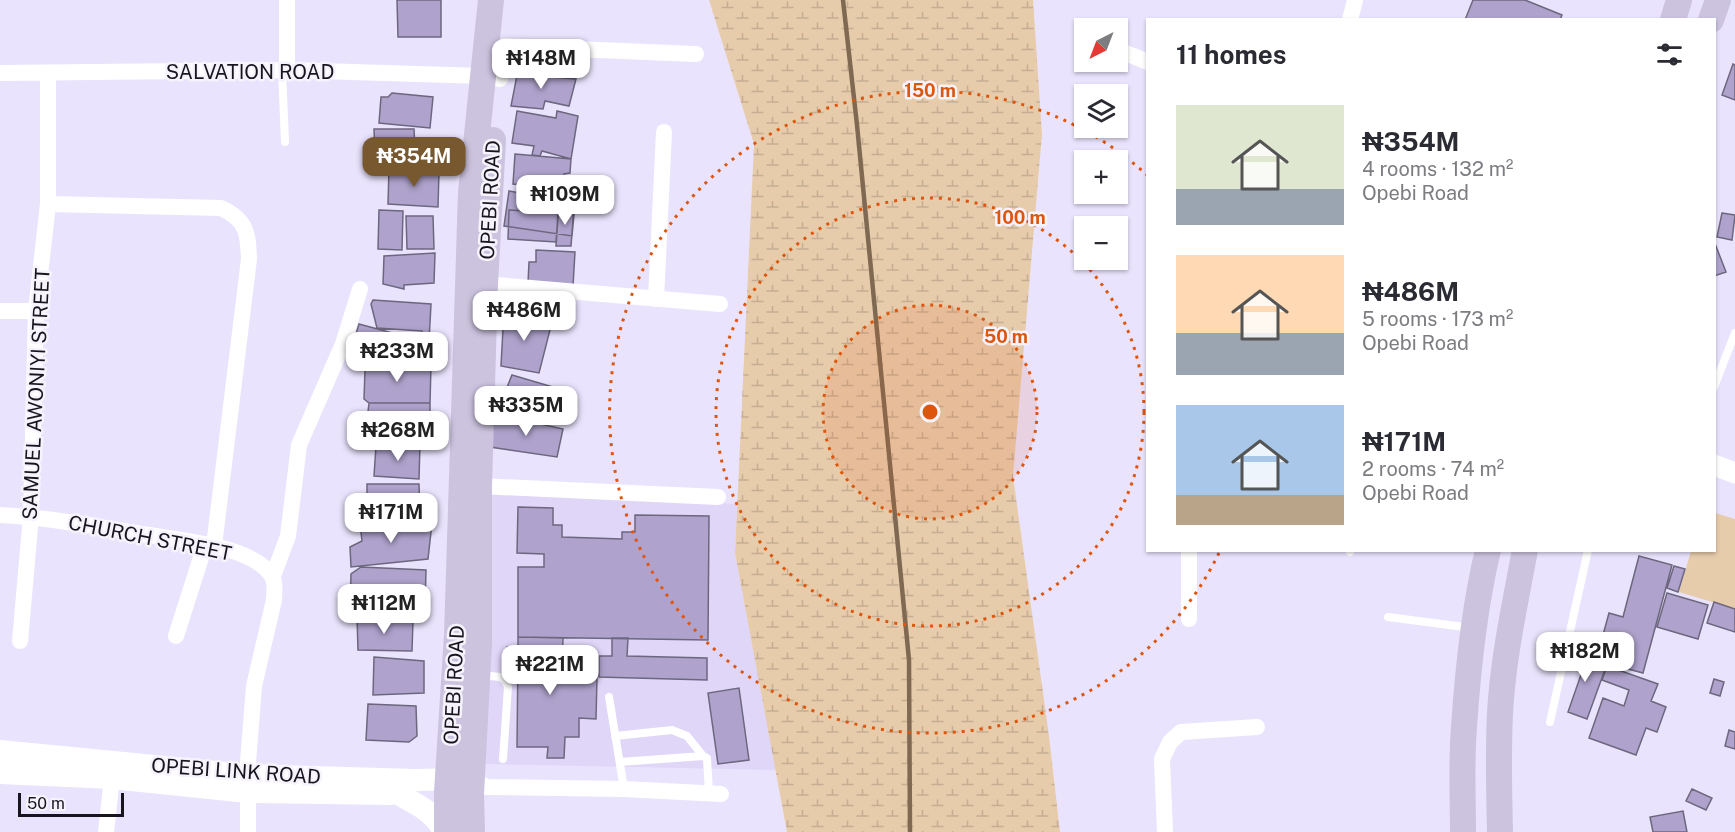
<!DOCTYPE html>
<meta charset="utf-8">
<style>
:root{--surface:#fff;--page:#f2f2f3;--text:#2b2b33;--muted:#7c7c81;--accent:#78582e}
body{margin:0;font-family:"Public Sans",sans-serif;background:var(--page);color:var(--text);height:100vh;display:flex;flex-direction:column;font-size:22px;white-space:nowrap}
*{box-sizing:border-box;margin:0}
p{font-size:20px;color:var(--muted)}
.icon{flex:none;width:33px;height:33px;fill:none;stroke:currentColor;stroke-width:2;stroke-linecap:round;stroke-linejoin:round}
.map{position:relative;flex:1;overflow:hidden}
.details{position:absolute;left:1146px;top:18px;width:570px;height:534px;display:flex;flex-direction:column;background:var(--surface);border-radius:0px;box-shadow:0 2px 4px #0004}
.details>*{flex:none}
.needle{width:39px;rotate:222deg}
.tools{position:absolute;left:1074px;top:18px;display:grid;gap:12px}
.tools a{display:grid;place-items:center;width:54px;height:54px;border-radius:0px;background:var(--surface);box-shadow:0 2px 4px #0004;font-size:30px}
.scale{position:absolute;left:18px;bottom:15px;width:106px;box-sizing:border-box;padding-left:6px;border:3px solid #18151e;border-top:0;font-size:16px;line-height:21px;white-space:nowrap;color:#18151e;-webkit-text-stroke:4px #f6f3fd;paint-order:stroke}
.price{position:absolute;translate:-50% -51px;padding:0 14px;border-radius:12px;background:#fff;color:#222;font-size:20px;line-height:39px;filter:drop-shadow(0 2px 3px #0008)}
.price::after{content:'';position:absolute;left:50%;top:36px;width:18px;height:14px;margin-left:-9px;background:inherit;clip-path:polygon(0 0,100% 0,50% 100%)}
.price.selected{background:var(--accent);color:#fff}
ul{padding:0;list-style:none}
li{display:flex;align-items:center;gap:18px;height:150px;padding:0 30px}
li span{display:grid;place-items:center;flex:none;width:168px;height:120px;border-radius:0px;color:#555}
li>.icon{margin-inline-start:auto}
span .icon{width:72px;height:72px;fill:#fffc;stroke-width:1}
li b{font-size:26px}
h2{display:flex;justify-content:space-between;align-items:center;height:72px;padding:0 30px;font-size:26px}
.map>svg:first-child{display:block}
.built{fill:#e0d6f8}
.wetland{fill:url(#wetland-marsh)}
.garden{fill:#e7ccab}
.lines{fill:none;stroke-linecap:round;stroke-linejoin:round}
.stream{stroke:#7f6952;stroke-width:4.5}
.building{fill:#afa3cd;stroke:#6d677e;stroke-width:1.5}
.service{stroke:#fff;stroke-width:8}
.minor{stroke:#fff;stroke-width:16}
.tertiary{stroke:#fff;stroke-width:21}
.secondary{stroke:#fff;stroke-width:22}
.primary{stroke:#ccc3df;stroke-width:26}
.ring{fill:none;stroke:#de560d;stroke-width:3;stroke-dasharray:3 6}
.labels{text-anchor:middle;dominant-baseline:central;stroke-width:5;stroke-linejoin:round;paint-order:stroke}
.street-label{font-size:20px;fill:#18151e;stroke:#f6f3fd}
.centre{fill:#de560d;stroke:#f6f3fd;stroke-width:3}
.ring-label{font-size:18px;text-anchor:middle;font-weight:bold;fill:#de560d;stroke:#f6f3fd;stroke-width:5;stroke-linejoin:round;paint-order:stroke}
</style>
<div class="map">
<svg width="1735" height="832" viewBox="0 0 1735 832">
<defs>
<pattern id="wetland-marsh" width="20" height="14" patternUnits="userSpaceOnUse" patternTransform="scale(1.5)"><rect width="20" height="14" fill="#e7ccab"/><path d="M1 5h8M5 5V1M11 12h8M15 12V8" fill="none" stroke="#c5ae93"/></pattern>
</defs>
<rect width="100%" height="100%" fill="#eae3fd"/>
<path class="built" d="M490,493L737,504L735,553L776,770L483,764Z"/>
<path class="wetland" d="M709,0H1033L1042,134L1013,476L1049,736L1060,832H787L735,553L754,144Z"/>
<path class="garden" d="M1715,513L1735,519V609L1679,592L1691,551L1714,550Z"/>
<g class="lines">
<path class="stream" d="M843,0L857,125L909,660L910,832"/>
</g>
<path class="building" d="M397,0H441V37H398Z
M1473,0H1525L1562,15L1560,20H1465Z
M1733,64L1735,65V100L1722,95Z
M518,70L550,75L552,77L576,79L569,106L545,101L543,109L511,106Z
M392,93L433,97L430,128L379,123L381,97H388Z
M517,111L556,118L557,111L578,116L571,159L542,151L540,156L532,155L534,146L512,143Z
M374,129H414L415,150L422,156L418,158H393L394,155H375Z
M515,154L571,159L570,173L564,174V190L513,184Z
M389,168L439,171L438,207L388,204Z
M509,191L575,203L572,236L504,226Z
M559,205L574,206L571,246H556Z
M379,210L403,211L402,250L378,249Z
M509,210L558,213L556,242L508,239Z
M1722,213L1735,215L1732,240L1717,237Z
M406,216H433L434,249H407Z
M1714,241L1726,272L1714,276Z
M536,250L575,252L573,286L528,283L529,262H536Z
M435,253L434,283L404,285V289L383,284L384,256Z
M373,300L431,304L429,341H422V331L377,328L371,304Z
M504,310L552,322L539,373L501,366Z
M359,324L422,341L417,351L405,347L403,353L380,346L377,356L361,359L351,351Z
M375,361L431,366L430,403H369L364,399L365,370Z
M512,375L563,390L551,421L501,402Z
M369,403H430V440L365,438Z
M500,415L563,429L557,457L490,447L493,426Z
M403,443L420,444L419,479L374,476L376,446L403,448Z
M367,484H419L420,518H367Z
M518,507L553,508V525H562V537L622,539V532H635V515L709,516L708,640L518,637V567H544V554L517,553Z
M432,523L428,559L351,567L350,547L362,541L360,524Z
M1639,556L1672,565L1643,673L1606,663L1613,637L1603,635L1609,613L1623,617Z
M1674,566L1685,569L1678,592L1667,588Z
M361,567L426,570L425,607L380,604V612L350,610L351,574Z
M1667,593L1708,605L1698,639L1657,627Z
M1714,602L1735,609V632L1707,623Z
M357,617H379L381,623L413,620L412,651L358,650Z
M518,637L563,638L562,666H582L581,678H597L596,719L579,718V737H565L564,758H547L548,747H517L518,656H506L507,647H518Z
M612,638H628L627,656L707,658V680L599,677V656H612Z
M1568,650L1607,664L1587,719L1568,712L1583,669L1563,662Z
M374,657L424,661V693L373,695Z
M1607,666L1658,684L1651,701L1666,707L1657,732L1646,728L1636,755L1589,738L1603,698L1624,706L1629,690L1602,680Z
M1714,679L1724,682L1720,696L1710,693Z
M739,688L749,760L718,764L708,693Z
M368,704L416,706L417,736L409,742L366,740Z
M1729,730L1735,732V749L1725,746Z
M1692,789L1712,798L1706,810L1686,801Z
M1683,811L1687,832H1653L1650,817Z"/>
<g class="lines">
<path class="service" d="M282,70L285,142
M1714,387L1735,333
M1350,552V550
M1388,617L1472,628
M481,675L500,677L505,680L508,687L503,759
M609,697L624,789
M1550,722L1588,550
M615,736L672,730L687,736L703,756
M620,762L703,756L707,758L709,793"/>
<path class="minor" d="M287,0V70
M1350,20L1355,0
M1083,37L1084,38
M504,46L696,54
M1118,50L1148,62
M0,73L287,70L483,76L500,79
M48,204L221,208C247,220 248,233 249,259L214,546
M485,284L720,304
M656,299L664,132
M0,311H36
M479,486L718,497
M0,515C46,517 91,526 136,533C171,539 237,544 264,567C276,577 275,585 274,600L254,686L247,775
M1189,550V619
M273,576L288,536L299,445L343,344L360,289
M176,636L205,545
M20,641L31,516L36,311L48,204V74
M472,779L487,787L624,789L721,794
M248,792V832
M106,832L112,778
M1165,832L1162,759L1170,742L1181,732L1257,727"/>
<path class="tertiary" d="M1714,465L1735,473"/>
<path class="secondary" d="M0,751L247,775L415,780L465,779
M0,773L112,778L248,792L391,794
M398,794C416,804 435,812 444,832"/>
<path class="primary" d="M1673,20L1679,0
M1711,20L1718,0
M447,832V792L457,635L471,192L491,0
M472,832L471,794L479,643V486L485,284L493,140
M1463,832C1463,797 1461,762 1464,727C1468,667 1474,608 1488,550
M1500,832C1499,792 1498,753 1500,713C1503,658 1515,604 1525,550"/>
</g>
<circle cx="930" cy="412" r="107" fill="#de560d" fill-opacity=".12"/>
<g class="ring">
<circle cx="930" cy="412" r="107"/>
<circle cx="930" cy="412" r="214"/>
<path d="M1219 553A321 321 0 1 1 1147 175"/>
</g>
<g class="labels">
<g class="street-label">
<text x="250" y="72">SALVATION ROAD</text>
<text transform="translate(490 200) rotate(-87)">OPEBI ROAD</text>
<text transform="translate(36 394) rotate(-87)">SAMUEL AWONIYI STREET</text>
<text transform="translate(150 538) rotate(11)">CHURCH STREET</text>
<text transform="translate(454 685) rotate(-87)">OPEBI ROAD</text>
<text transform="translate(236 771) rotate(4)">OPEBI LINK ROAD</text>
</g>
</g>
<circle cx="930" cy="412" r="9" class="centre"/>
<g class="ring-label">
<text x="930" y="97">150 m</text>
<text x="1020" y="224">100 m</text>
<text x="1006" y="343">50 m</text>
</g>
</svg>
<div class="tools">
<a><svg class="needle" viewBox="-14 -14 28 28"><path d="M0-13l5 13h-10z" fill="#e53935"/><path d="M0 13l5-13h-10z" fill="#7c7c81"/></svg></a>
<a><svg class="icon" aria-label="layers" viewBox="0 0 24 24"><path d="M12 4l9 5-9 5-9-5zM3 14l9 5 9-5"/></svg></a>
<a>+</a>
<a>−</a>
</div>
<div class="scale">50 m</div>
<b class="price" style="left:541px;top:90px">₦148M</b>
<b class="price selected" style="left:414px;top:188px">₦354M</b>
<b class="price" style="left:565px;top:226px">₦109M</b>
<b class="price" style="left:524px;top:342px">₦486M</b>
<b class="price" style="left:397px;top:383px">₦233M</b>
<b class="price" style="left:526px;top:437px">₦335M</b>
<b class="price" style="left:398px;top:462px">₦268M</b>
<b class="price" style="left:391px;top:544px">₦171M</b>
<b class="price" style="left:384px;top:635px">₦112M</b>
<b class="price" style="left:1585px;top:683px">₦182M</b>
<b class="price" style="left:550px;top:696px">₦221M</b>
<section class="details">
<h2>11 homes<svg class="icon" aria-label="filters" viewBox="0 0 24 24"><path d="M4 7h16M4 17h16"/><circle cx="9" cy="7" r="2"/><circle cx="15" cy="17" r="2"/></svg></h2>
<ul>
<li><span style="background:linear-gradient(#dfe7d0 70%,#9aa5b1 0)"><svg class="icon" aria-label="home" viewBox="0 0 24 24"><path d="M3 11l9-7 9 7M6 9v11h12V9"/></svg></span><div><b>₦354M</b><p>4 rooms · 132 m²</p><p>Opebi Road</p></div></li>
<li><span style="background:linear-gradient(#ffd9b3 65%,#9aa5b1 0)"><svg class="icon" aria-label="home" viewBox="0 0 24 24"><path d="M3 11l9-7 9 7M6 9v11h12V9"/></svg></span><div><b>₦486M</b><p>5 rooms · 173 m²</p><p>Opebi Road</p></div></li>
<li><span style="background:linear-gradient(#a9c7e8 75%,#b9a48a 0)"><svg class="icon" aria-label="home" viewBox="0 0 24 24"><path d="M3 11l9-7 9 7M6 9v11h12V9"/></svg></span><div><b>₦171M</b><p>2 rooms · 74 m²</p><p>Opebi Road</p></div></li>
</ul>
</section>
</div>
